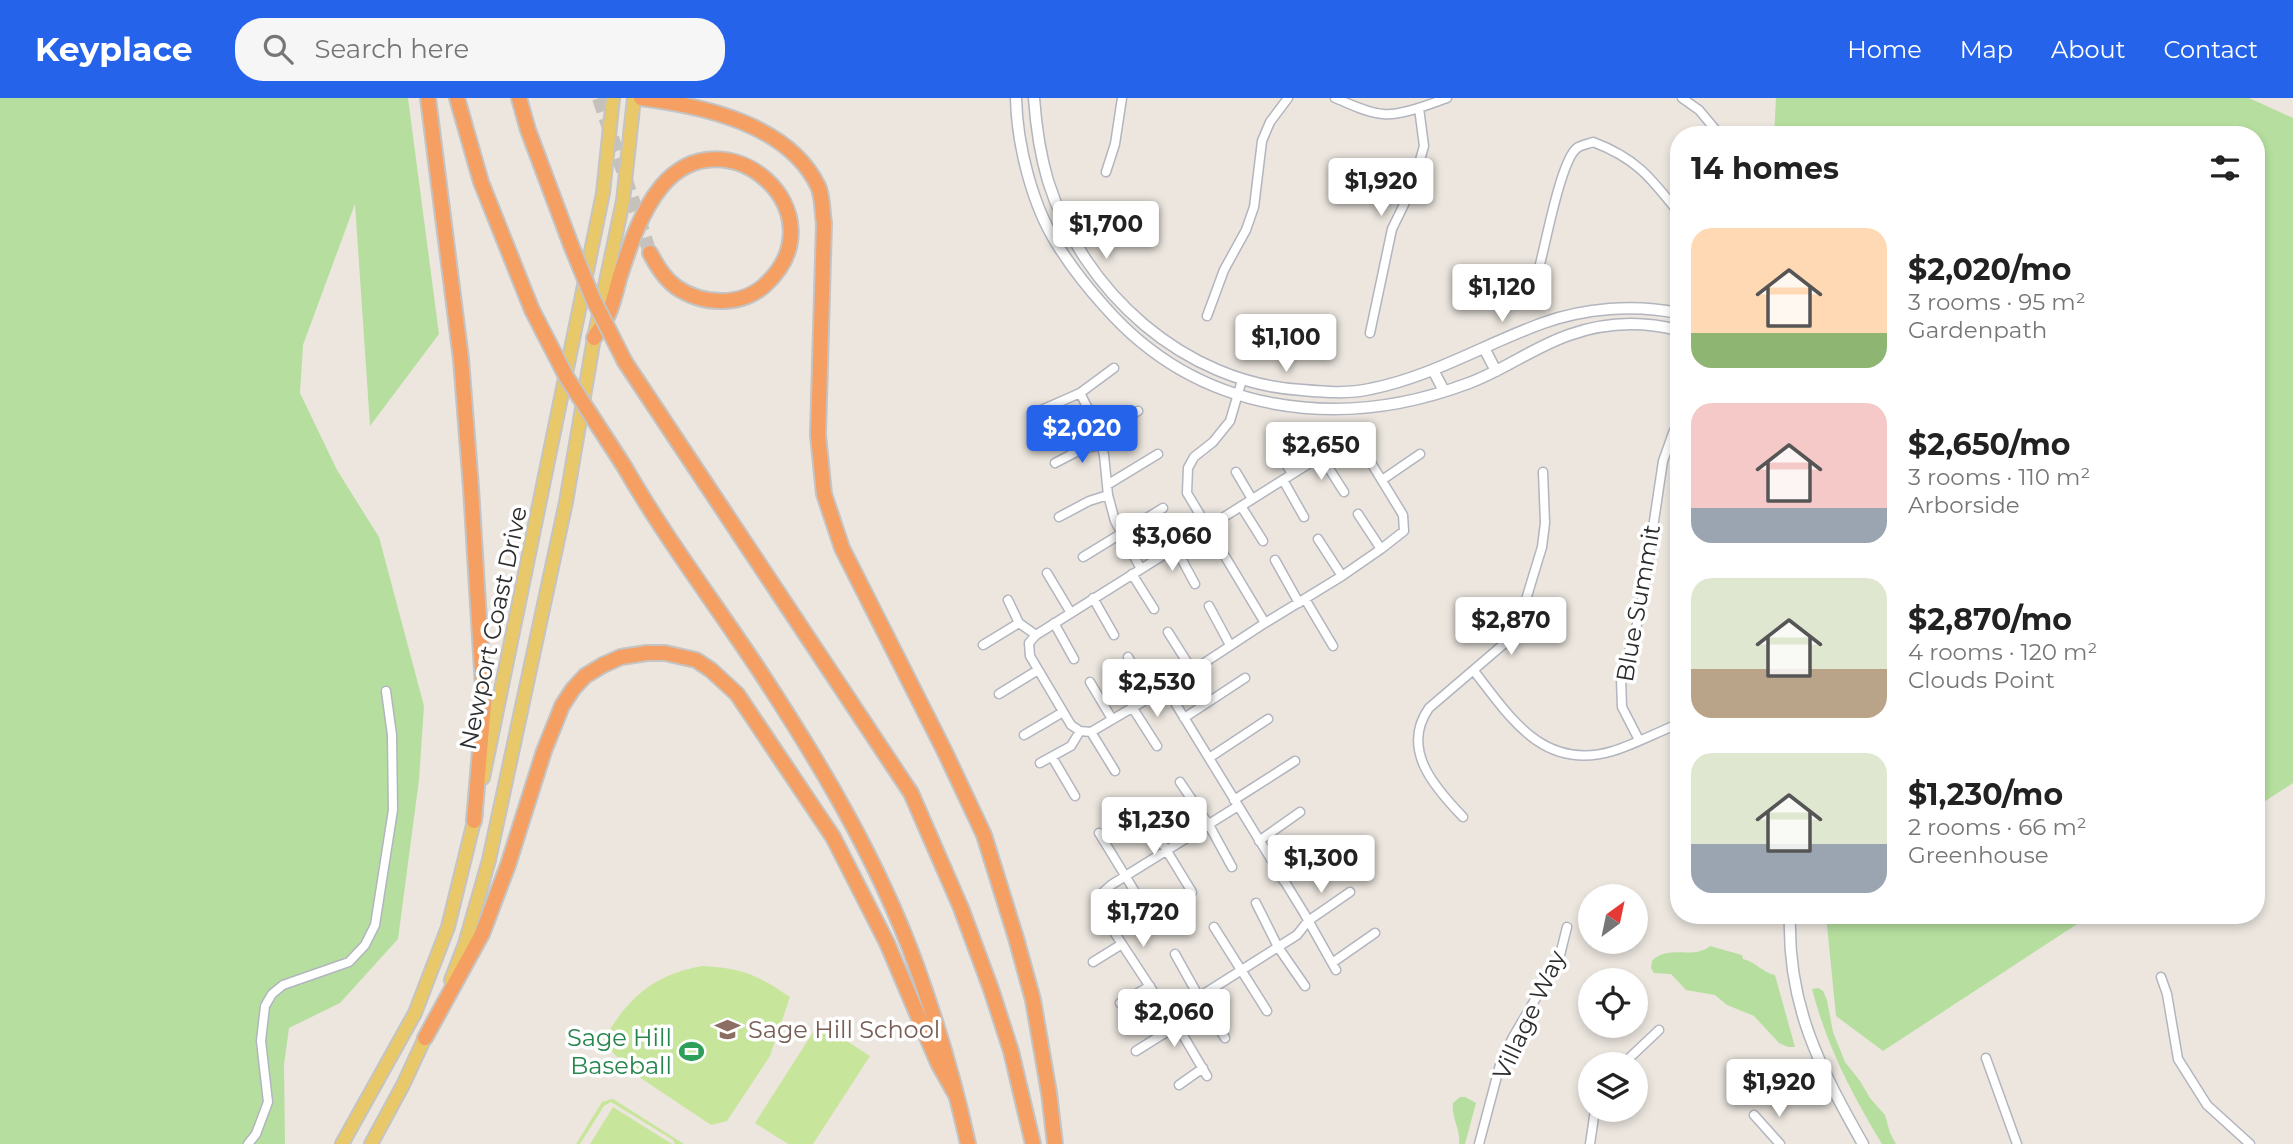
<!DOCTYPE html>
<meta charset="utf-8">
<style>
:root{--surface:#fff;--page:#f6f6f6;--text:#222;--muted:#767676;--accent:#2563eb}
body{margin:0;font-family:Montserrat,sans-serif;background:var(--page);color:var(--text);height:100vh;display:flex;flex-direction:column;font-size:26px;white-space:nowrap}
*{box-sizing:border-box;margin:0}
p{font-size:23px;color:var(--muted)}
.icon{flex:none;width:38px;height:38px;fill:none;stroke:currentColor;stroke-width:2;stroke-linecap:round;stroke-linejoin:round}
.map{position:relative;flex:1;overflow:hidden}
.side{position:absolute;left:1670px;top:28px;width:595px;height:798px;display:flex;flex-direction:column;background:var(--surface);border-radius:28px;box-shadow:0 4px 10px #0003}
.side>*{flex:none}
.needle{width:46px;rotate:33deg}
.controls{position:absolute;left:1578px;top:786px;display:grid;gap:14px}
.controls a{display:grid;place-items:center;width:70px;height:70px;border-radius:50%;background:var(--surface);box-shadow:0 4px 10px #0003;font-size:35px}
.price{position:absolute;translate:-50% -60px;padding:0 16px;border-radius:7px;background:#fff;color:#222;font-size:23px;line-height:46px;filter:drop-shadow(0 2px 4px #0008)}
.price::after{content:'';position:absolute;left:50%;top:42px;width:21px;height:16px;margin-left:-10px;background:inherit;clip-path:polygon(0 0,100% 0,50% 100%)}
.price.selected{background:var(--accent);color:#fff}
ul{padding:0;list-style:none}
li{display:flex;align-items:center;gap:21px;height:175px;padding:0 21px}
li span{display:grid;place-items:center;flex:none;width:196px;height:140px;border-radius:21px;color:#555}
li>.icon{margin-inline-start:auto}
span .icon{width:84px;height:84px;fill:#fffc;stroke-width:1}
li b{font-size:30px}
h2{display:flex;justify-content:space-between;align-items:center;height:84px;padding:0 21px;font-size:30px}
header{display:flex;align-items:center;gap:42px;box-sizing:border-box;height:98px;padding:0 35px;background:var(--accent);color:#fff}
header strong{font-size:33px}
nav{display:flex;gap:38px;margin-inline-start:auto;font-size:24px}
.search{width:490px;height:63px;background:var(--page);display:flex;align-items:center;gap:18px;box-sizing:border-box;padding:0 24px;border-radius:28px;color:var(--muted);font-size:26px}
.map>svg:first-child{display:block}
.green{fill:#b6df9f}
.pitch{fill:#c8e69b}
.lines{fill:none;stroke-linecap:round;stroke-linejoin:round}
.motorway-tunnel{stroke:#c6c1bb;stroke-width:14;stroke-dasharray:14 7;stroke-linecap:butt}
.minor-casing{stroke:#b2b5be;stroke-width:11}
.tertiary-casing{stroke:#b2b5be;stroke-width:13}
.primary-casing{stroke:#c4c4c4;stroke-width:16}
.motorway-casing{stroke:#c4c4c4;stroke-width:18}
.minor{stroke:#fff;stroke-width:8}
.tertiary{stroke:#fff;stroke-width:10}
.primary{stroke:#e8c868;stroke-width:12}
.motorway{stroke:#f59f62;stroke-width:14}
.motorway-bridge-casing{stroke:#c4c4c4;stroke-width:18;stroke-linecap:butt}
.motorway-bridge{stroke:#f59f62;stroke-width:14}
.labels{text-anchor:middle;dominant-baseline:central;stroke-width:7;stroke-linejoin:round;paint-order:stroke}
.street-label{font-size:24px;fill:#2c2c2c;stroke:#fff}
.education-label{font-size:24px;fill:#785e54;stroke:#fff;text-anchor:start}
.leisure-label{font-size:24px;fill:#27864d;stroke:#fff;text-anchor:end}
</style>
<header>
<strong>Keyplace</strong>
<div class="search"><svg class="icon" aria-label="search" viewBox="0 0 24 24"><circle cx="10" cy="10" r="6"/><path d="M15 15l6 6"/></svg>Search here</div>
<nav><a>Home</a><a>Map</a><a>About</a><a>Contact</a></nav>
</header>
<div class="map">
<svg width="2293" height="1046" viewBox="0 0 2293 1046">
<rect width="100%" height="100%" fill="#ece6df"/>
<path class="green" d="M0,0H408L439,236L370,328L355,106L303,247L300,295L337,372L379,439L424,608L419,682L398,841L340,905L289,930L284,967L285,1046H0Z
M1776,0H2249L2293,20V685L2256,709V37H1774Z
M1826,817H2091L1883,953L1836,918Z
M1710,848L1742,857L1743,861C1756,864 1763,875 1775,877L1795,949H1788L1779,945L1754,918L1727,907L1715,897L1686,892L1671,876L1654,875L1651,870L1652,863C1668,846 1694,862 1710,848Z
M1818,890L1823,893L1827,902L1833,934L1845,964L1860,983L1870,1000L1885,1017L1890,1035L1896,1046H1882C1852,997 1826,946 1812,891Z
M1460,999H1465L1476,1005L1465,1046H1459C1461,1031 1451,1020 1453,1005Z"/>
<path class="pitch" d="M702,868C742,870 758,877 790,899L770,958L727,1023L711,1027L630,973L605,946L604,941C629,899 653,877 702,868Z
M819,925L870,958L813,1046H788L755,1025Z
M611,1001H613L684,1046H675L673,1042L611,1004L604,1008L580,1046H576L602,1004Z
M613,1009L672,1046H590Z"/>
<g class="lines">
<path class="motorway-tunnel" d="M599,0L650,155"/>
<defs>
<path id="minor" d="M1335,0C1350,6 1367,15 1383,16C1401,18 1430,6 1447,0
M1682,0L1699,12L1720,37
M1106,74L1115,46L1122,0
M1540,166C1546,144 1561,62 1577,50C1581,47 1588,46 1593,44C1636,60 1651,80 1678,114
M1207,218L1224,172L1246,132L1254,109L1262,43L1270,24L1288,0
M1370,235L1392,131L1412,90L1424,48L1419,10
M1242,282L1230,323L1213,344L1194,359L1188,370L1187,395L1265,525
M1080,295L1097,328L1104,357L1108,397L1115,423L1141,471
M1037,314L1080,295L1114,270
M1099,335L1138,313
M1350,345L1362,350L1403,417L1404,433L1381,451L1342,478L1265,525L1166,590L1091,634L1080,633L1071,627L1030,558L1029,545L1036,537L1337,348Z
M1277,351L1292,376
M1321,358L1344,394
M1055,365L1082,351L1101,347
M1236,374L1252,401
M1283,382L1304,419
M1382,382L1420,356
M1107,387L1158,356
M1241,408L1263,443
M1358,416L1381,451
M1059,419L1089,403L1108,397
M1318,441L1342,478
M1175,449L1195,486
M1083,459L1163,410
M1275,462L1299,505
M1047,475L1071,515
M1132,476L1154,511
M1093,500L1114,537
M1305,501L1333,548
M1008,502L1019,525L1036,537
M1209,508L1230,547
M1054,525L1074,561
M1168,534L1192,572
M983,547L1019,525
M1128,559L1150,599
M1474,573C1510,619 1543,674 1613,653C1633,647 1658,634 1678,626
M1090,584L1112,621
M1166,590L1304,815L1336,872
M999,596L1038,572
M1132,609L1157,648
M1184,620L1245,580
M1091,634L1115,673
M1024,637L1063,614
M1639,642L1622,609L1621,580L1640,516L1663,363L1673,335L1678,326
M1052,659L1075,698
M1209,660L1268,621
M1040,665L1071,648L1080,633
M1180,684L1209,727L1232,769
M1234,702L1295,663
M1238,708L1111,787L1101,796L1099,811L1158,901L1168,911L1199,899L1297,837L1308,823L1350,794
M1140,709L1192,794
M1463,719C1435,690 1400,651 1429,610L1512,539L1517,531L1542,449L1545,425L1543,374
M1099,735L1151,820
M1259,743L1300,714
M1283,782L1325,755
M1256,805L1278,849L1305,888
M1214,829L1267,913
M1175,856L1199,899L1225,940
M1093,864L1122,846
M1332,865L1375,835
M2161,879L2167,896L2178,961L2207,1007L2250,1046
M1120,905L1150,888
M1173,909L1184,939L1207,978
M1136,953L1179,926
M1986,960L2017,1046
M1623,966L1659,932
M1179,987L1203,970
M1754,1017L1780,1046
M248,1046L256,1036L268,1004L261,943L265,908L272,896L283,887L349,864L365,847L375,827L393,712L392,637L386,593
M1479,1046L1501,963L1513,939L1559,861L1567,829
M1590,1046L1595,1012"/>
<path id="tertiary" d="M1016,0C1017,46 1032,107 1057,146C1071,169 1087,189 1105,209C1199,316 1339,334 1469,285C1504,272 1534,249 1569,237C1605,224 1642,223 1678,232
M1034,0C1036,28 1040,56 1048,83C1083,194 1184,285 1302,292C1325,294 1348,296 1370,291C1431,279 1485,246 1543,225C1585,210 1634,206 1678,215
M1484,250L1496,273
M1433,272L1444,293
M1790,817C1787,907 1820,970 1863,1046"/>
<path id="primary" d="M483,680L603,95L613,0
M451,882L465,846L489,762L566,404L594,240L623,103L634,0
M342,1046L415,915L448,829L476,715
M371,1046L403,987L429,931"/>
<path id="motorway" d="M428,0L461,261L471,390L484,606L474,723
M457,0L481,84L532,212
M519,0L528,32L571,147
M641,0C703,8 788,26 818,88C823,99 822,114 824,125L818,337L824,396L842,450L944,652L984,737L1016,840L1033,902L1049,995L1055,1046
M594,240C599,232 604,225 608,217C613,206 616,193 619,181C629,150 640,115 661,89C725,11 843,115 765,187C741,209 702,207 676,189C664,180 657,168 650,155
M625,264L911,695L961,810L991,891L1011,953L1033,1046
M624,368C664,438 714,504 759,572C820,665 878,762 916,867C937,925 955,986 968,1046
M425,940L482,836L508,767L544,653L562,608L573,591L585,578L603,567L621,559L647,555H665L696,562L711,572L737,596L833,739L887,845L938,965L956,997"/>
</defs>
<use href="#minor" class="minor-casing"/>
<use href="#tertiary" class="tertiary-casing"/>
<use href="#primary" class="primary-casing"/>
<use href="#motorway" class="motorway-casing"/>
<use href="#minor" class="minor"/>
<use href="#tertiary" class="tertiary"/>
<use href="#primary" class="primary"/>
<use href="#motorway" class="motorway"/>
<defs>
<path id="motorway-bridge" d="M571,147L593,201L625,264
M532,212L567,280L624,368"/>
</defs>
<use href="#motorway-bridge" class="motorway-bridge-casing"/>
<use href="#motorway-bridge" class="motorway-bridge"/>
</g>
<defs>
<symbol id="school-bare" viewBox="-9 -9 18 18"><path d="M0-5L7-2L0 1L-7-2ZM-4 1L0 2.5L4 1V4Q0 6-4 4Z" fill="#8d6e63" stroke="#fff" stroke-width="2.5" paint-order="stroke"/></symbol>
<symbol id="stadium-bare" viewBox="-9 -9 18 18"><path d="M0-5a6.5 5 0 1 0 0 10a6.5 5 0 1 0 0-10ZM-3.5-1.8h7v3.6h-7Z" fill="#2e9e5b" stroke="#fff" stroke-width="2.5" paint-order="stroke"/></symbol>
</defs>
<g fill-rule="evenodd">
<use href="#school-bare" x="710" y="914" width="35" height="35"/>
<use href="#stadium-bare" x="674" y="936" width="35" height="35"/>
</g>
<g class="labels">
<g class="street-label">
<text transform="translate(1638 505) rotate(-80)">Blue Summit</text>
<text transform="translate(493 530) rotate(-78)">Newport Coast Drive</text>
<text transform="translate(1529 917) rotate(-65)">Village Way</text>
</g>
<g class="education-label">
<text x="748" y="931">Sage Hill School</text>
</g>
<g class="leisure-label">
<text x="672" y="939">Sage Hill<tspan x="672" dy="28">Baseball</tspan></text>
</g>
</g>
</svg>
<div class="controls">
<a><svg class="needle" viewBox="-14 -14 28 28"><path d="M0-13l5 13h-10z" fill="#e53935"/><path d="M0 13l5-13h-10z" fill="#767676"/></svg></a>
<a><svg class="icon" aria-label="locate" viewBox="0 0 24 24"><circle cx="12" cy="12" r="6"/><path d="M12 2v4M12 18v4M2 12h4M18 12h4"/></svg></a>
<a><svg class="icon" aria-label="layers" viewBox="0 0 24 24"><path d="M12 4l9 5-9 5-9-5zM3 14l9 5 9-5"/></svg></a>
</div>
<b class="price" style="left:1381px;top:120px">$1,920</b>
<b class="price" style="left:1106px;top:163px">$1,700</b>
<b class="price" style="left:1502px;top:226px">$1,120</b>
<b class="price" style="left:1286px;top:276px">$1,100</b>
<b class="price selected" style="left:1082px;top:367px">$2,020</b>
<b class="price" style="left:1321px;top:384px">$2,650</b>
<b class="price" style="left:1172px;top:475px">$3,060</b>
<b class="price" style="left:1511px;top:559px">$2,870</b>
<b class="price" style="left:1157px;top:621px">$2,530</b>
<b class="price" style="left:1154px;top:759px">$1,230</b>
<b class="price" style="left:1321px;top:797px">$1,300</b>
<b class="price" style="left:1143px;top:851px">$1,720</b>
<b class="price" style="left:1174px;top:951px">$2,060</b>
<b class="price" style="left:1779px;top:1021px">$1,920</b>
<section class="side">
<h2>14 homes<svg class="icon" aria-label="filters" viewBox="0 0 24 24"><path d="M4 7h16M4 17h16"/><circle cx="9" cy="7" r="2"/><circle cx="15" cy="17" r="2"/></svg></h2>
<ul>
<li><span style="background:linear-gradient(#ffd9b3 75%,#8fb573 0)"><svg class="icon" aria-label="home" viewBox="0 0 24 24"><path d="M3 11l9-7 9 7M6 9v11h12V9"/></svg></span><div><b>$2,020/mo</b><p>3 rooms · 95 m²</p><p>Gardenpath</p></div></li>
<li><span style="background:linear-gradient(#f6c9c9 75%,#9aa5b1 0)"><svg class="icon" aria-label="home" viewBox="0 0 24 24"><path d="M3 11l9-7 9 7M6 9v11h12V9"/></svg></span><div><b>$2,650/mo</b><p>3 rooms · 110 m²</p><p>Arborside</p></div></li>
<li><span style="background:linear-gradient(#dfe7d0 65%,#b9a48a 0)"><svg class="icon" aria-label="home" viewBox="0 0 24 24"><path d="M3 11l9-7 9 7M6 9v11h12V9"/></svg></span><div><b>$2,870/mo</b><p>4 rooms · 120 m²</p><p>Clouds Point</p></div></li>
<li><span style="background:linear-gradient(#dfe7d0 65%,#9aa5b1 0)"><svg class="icon" aria-label="home" viewBox="0 0 24 24"><path d="M3 11l9-7 9 7M6 9v11h12V9"/></svg></span><div><b>$1,230/mo</b><p>2 rooms · 66 m²</p><p>Greenhouse</p></div></li>
</ul>
</section>
</div>
